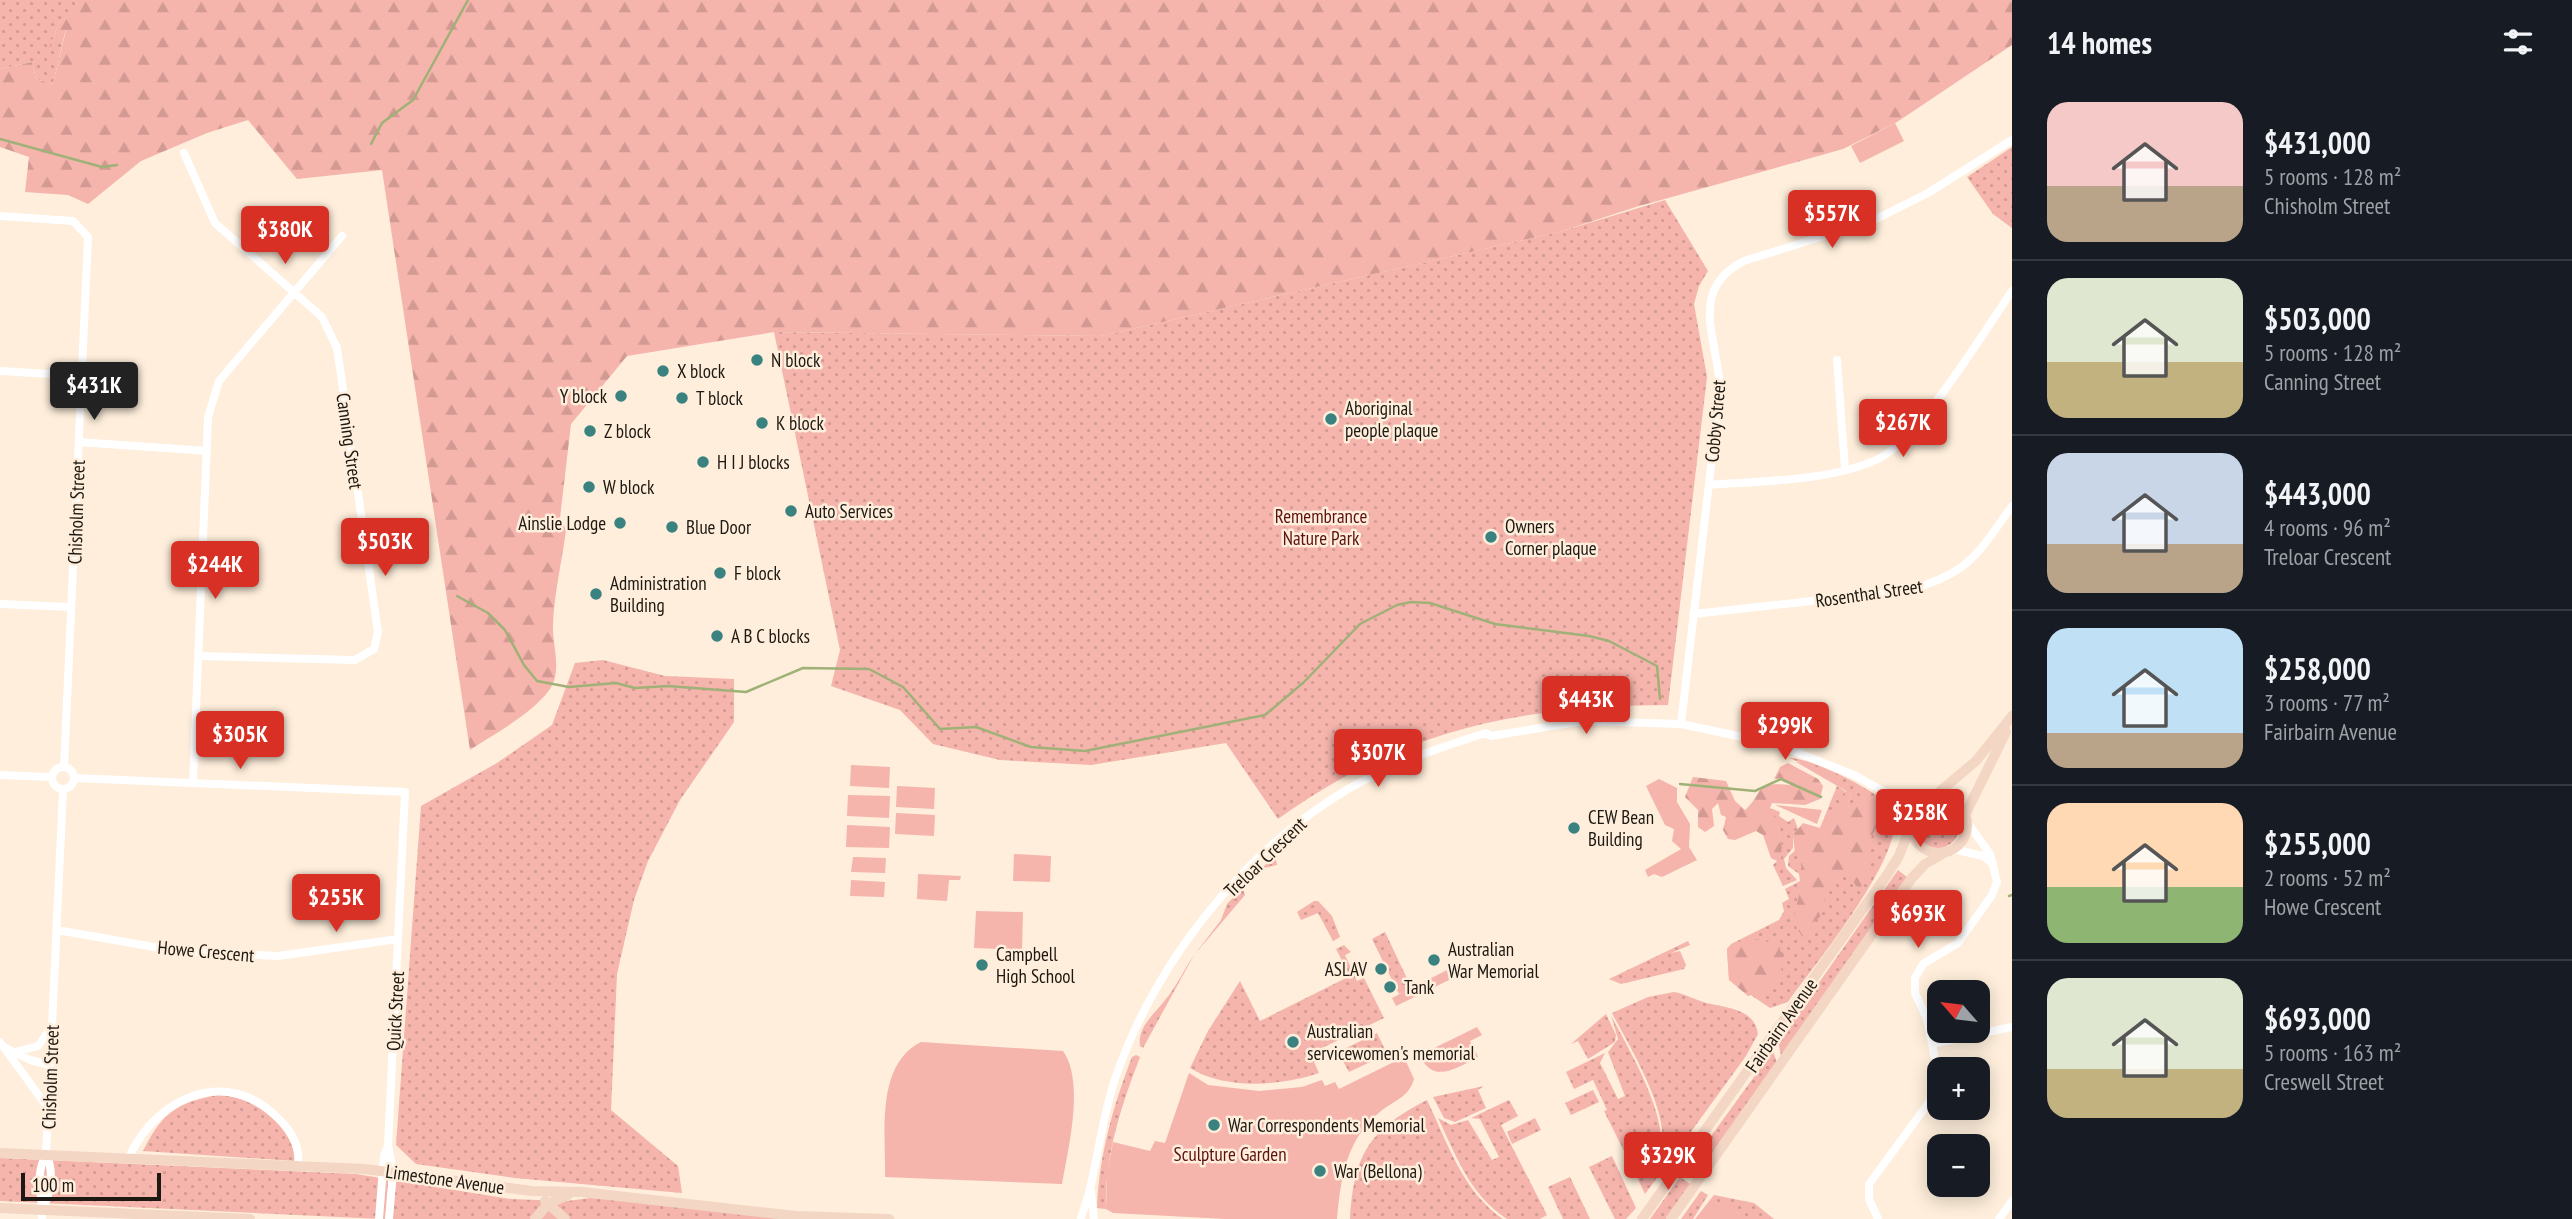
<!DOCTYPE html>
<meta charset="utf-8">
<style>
:root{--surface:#171b24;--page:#20242c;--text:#f1f3f6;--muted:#9ea1a6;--line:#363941;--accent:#d93025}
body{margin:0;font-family:"PT Sans Narrow",sans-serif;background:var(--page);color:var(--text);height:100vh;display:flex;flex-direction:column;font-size:26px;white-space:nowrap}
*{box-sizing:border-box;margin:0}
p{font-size:23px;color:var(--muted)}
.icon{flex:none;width:38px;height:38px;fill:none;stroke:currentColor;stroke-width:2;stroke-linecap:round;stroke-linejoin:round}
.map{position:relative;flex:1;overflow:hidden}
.drawer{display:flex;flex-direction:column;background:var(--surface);width:560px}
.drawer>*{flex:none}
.needle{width:46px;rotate:298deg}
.controls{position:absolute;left:1927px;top:980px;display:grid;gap:14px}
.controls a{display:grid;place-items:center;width:63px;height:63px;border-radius:14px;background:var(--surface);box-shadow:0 4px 18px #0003;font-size:35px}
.scale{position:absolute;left:21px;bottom:18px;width:140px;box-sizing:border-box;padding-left:7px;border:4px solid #1d1811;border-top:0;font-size:19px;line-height:24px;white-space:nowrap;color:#1d1811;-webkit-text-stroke:5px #feeedb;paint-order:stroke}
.price{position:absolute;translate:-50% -60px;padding:0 16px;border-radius:7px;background:var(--accent);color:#fff;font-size:23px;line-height:46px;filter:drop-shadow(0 2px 4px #0008)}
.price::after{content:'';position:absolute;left:50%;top:42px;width:21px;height:16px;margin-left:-10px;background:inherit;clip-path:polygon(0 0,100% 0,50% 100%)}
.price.on{background:#222;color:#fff}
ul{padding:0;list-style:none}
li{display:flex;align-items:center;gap:21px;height:175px;padding:0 35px}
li+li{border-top:2px solid var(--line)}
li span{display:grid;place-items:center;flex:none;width:196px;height:140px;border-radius:21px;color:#555}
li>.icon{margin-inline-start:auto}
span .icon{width:84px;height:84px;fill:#fffc;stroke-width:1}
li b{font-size:30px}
h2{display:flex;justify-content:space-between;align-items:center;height:84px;padding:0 35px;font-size:30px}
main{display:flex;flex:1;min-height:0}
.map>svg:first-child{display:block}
.grass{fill:url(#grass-dots)}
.forest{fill:url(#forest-firs)}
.garden{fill:#f5b4ac}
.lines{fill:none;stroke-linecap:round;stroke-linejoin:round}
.stream{stroke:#a0b178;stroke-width:2.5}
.minor{stroke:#fff;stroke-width:8}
.secondary{stroke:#f3d6c4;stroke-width:10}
.poi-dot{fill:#3a8280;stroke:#feeedb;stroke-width:2.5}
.labels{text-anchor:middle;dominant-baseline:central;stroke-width:5;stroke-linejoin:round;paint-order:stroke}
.poi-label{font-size:19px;fill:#1d1811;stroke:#feeedb;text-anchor:start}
.street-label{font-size:19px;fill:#1d1811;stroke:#feeedb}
.park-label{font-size:19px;fill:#5e1110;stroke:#feeedb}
</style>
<main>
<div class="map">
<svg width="2012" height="1219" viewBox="0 0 2012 1219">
<defs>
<pattern id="grass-dots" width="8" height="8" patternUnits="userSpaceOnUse" patternTransform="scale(1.75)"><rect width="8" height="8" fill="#f5b4ac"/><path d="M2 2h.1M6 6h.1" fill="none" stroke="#d29a93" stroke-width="1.8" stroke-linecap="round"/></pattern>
<pattern id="forest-firs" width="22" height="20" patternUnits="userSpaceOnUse" patternTransform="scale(1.75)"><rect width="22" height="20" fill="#f5b4ac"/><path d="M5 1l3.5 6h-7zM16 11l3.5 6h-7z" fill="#d29a93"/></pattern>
</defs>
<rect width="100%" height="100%" fill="#feeedb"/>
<path class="grass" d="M0,0H76L78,11L59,23L50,46L66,28L53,84L36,79L32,62L0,69Z
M2012,147V228L1993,214L1967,177Z
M1665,200L1708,271L1699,286L1694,304L1707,377L1668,705C1517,706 1402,730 1278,819L1226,743L1091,765L1000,760L933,744L900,710L831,686L840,650L774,332L1101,336L1559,232Z
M603,660L665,676L734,679V722L680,800L648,861L634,900L617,974L611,1110L678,1166L682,1193L515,1178L416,1164L396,1145L421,806L497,763L552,725L575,663Z
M1789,758C1809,756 1885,795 1896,811L1893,813C1908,852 1813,967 1788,1002L1770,1008L1729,980L1727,949L1731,944L1779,920L1784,911L1782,903L1789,899L1785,889L1800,881L1799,874L1788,866L1789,856L1820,828L1837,786L1846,792L1848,808L1851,794L1839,779Z
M1917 827a21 21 0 1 1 42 0a21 21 0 1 1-42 0Z
M1770,808L1780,812L1779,816L1788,822L1794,818L1798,829L1793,835V848L1784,859L1786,868L1797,880L1783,886L1773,865L1781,857L1780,830Z
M1276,860L1277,865L1264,868L1243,889L1245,895L1195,954L1221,920L1227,904L1268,862Z
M1898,870L1907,877L1781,1056L1778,1041Z
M1314,901H1318L1332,916L1340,937L1333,941L1318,913L1301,920L1297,912Z
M1385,932L1412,989L1399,994L1372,939Z
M1688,941L1690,945L1671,953L1680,951L1686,965L1684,969L1621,984L1609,979Z
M1344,945L1351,952L1345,955L1357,981L1364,978L1384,1018L1320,1049L1323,1057L1314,1062L1319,1073C1280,1086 1225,1090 1190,1068L1208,1031L1240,981L1260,1021L1350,976L1336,949Z
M1194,955L1143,1048L1140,1046C1137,1027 1156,1012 1166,999C1177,986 1184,969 1194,955Z
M1674,992C1687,994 1698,1002 1711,1004C1729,1008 1755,1010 1758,1034L1746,1056L1669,1162L1660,1156C1674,1117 1630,1048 1612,1013L1648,997Z
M1606,1014L1616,1035L1615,1042L1588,1059L1578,1041L1571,1044Z
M1611,1015C1626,1045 1675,1125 1657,1157C1652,1166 1643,1169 1635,1173L1604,1111L1607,1110L1593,1080L1574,1089L1566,1072L1605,1053L1600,1063L1618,1099L1625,1096L1608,1052L1618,1039Z
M1377,1033L1387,1054L1349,1072L1338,1052Z
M1773,1051L1777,1063L1694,1179L1684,1173Z
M1136,1055L1140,1057C1122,1104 1104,1157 1106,1209L1097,1208C1099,1156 1113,1106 1132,1057Z
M1484,1086L1478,1090L1486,1108L1455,1122L1444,1118L1433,1097Z
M1593,1090L1599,1102L1571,1115L1565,1103Z
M227,1093C259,1104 291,1125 296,1161L143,1151C165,1107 181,1102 227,1093Z
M1427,1100C1447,1142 1463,1192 1503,1219H1350C1354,1154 1369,1130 1427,1100Z
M1509,1100L1518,1116L1501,1125L1547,1215L1540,1219H1507C1469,1194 1457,1157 1438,1118L1451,1125L1468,1120L1492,1160L1499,1157L1480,1119L1471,1118Z
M1535,1118L1541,1130L1512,1144L1507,1132Z
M1612,1156L1636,1208L1626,1219H1615L1589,1167Z
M0,1158L356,1174L510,1199L567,1201L590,1198L897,1219H381L0,1201Z
M1657,1162L1665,1167L1645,1194L1636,1175Z
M1570,1177L1590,1219H1563L1548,1187Z
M1680,1177L1690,1184L1667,1219H1650Z
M1701,1191L1708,1195L1693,1219H1681Z
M1714,1195L1754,1203L1774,1219H1695Z"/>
<path class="forest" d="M76,0H2012V45L1897,122L1843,149L1636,207L1559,232L1101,336L774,332L627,356L571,424L560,518L566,530C562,561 554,594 553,625C552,647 564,673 547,693C527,717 495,733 470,750L382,170L297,179L248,120L207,133L141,161L88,204L68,195L25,192L29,157L0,147V69L32,62L36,79L53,84L66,30L49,48L59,23L77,11Z
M1788,763L1818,779L1823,786L1820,799L1805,805L1772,803L1770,808C1780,819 1785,849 1779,862L1771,858L1763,835L1756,831L1735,840L1728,839L1723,830L1726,817L1721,815L1718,803L1712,809L1714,826L1705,832L1698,827V810L1685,797L1693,777L1726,781L1735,801L1745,810C1765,792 1752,781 1791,785L1782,778L1774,779L1780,767Z
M1864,799L1877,804L1881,816L1870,840L1869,878L1860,887L1856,886L1847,870L1836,877V888L1826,894L1820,917L1812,923L1809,935L1803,937L1797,929L1794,916L1802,883L1800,872L1803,861L1795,854L1793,835L1803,823L1820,828L1830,810L1841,805L1853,809Z
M1774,937L1780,940V951L1784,954L1781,969L1784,975L1769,990L1748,996L1729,980L1727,949C1734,940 1757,936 1767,942Z"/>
<path class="garden" d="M1895,123L1904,141L1860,163L1851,146Z
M1796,762C1813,763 1846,777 1851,794L1848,809L1841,806L1846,791Z
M851,765L890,767L889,788L850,786Z
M1659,779L1677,788V802L1690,824L1689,847L1697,860L1662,877L1654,874L1648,877L1645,870L1681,849L1672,841L1674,829L1665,825L1646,786Z
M897,786L935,788L934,809L896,807Z
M848,795L890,796L889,818L847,816Z
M1775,805L1822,810L1817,824Z
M896,813L935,815L934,836L895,834Z
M847,825L890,827L889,848L846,847Z
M1014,854L1051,856L1050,882L1013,881Z
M853,857L886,858L885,873L851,872Z
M918,874L961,876L960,880H949L947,901L917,899Z
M851,880L885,882L884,897L850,896Z
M976,911L1023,912L1022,950L974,948Z
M1449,969L1453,978L1396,1006L1392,998Z
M1477,1027L1482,1035L1470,1041L1478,1057C1457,1068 1432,1085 1420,1055Z
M921,1042L1063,1051C1085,1082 1068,1149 1062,1184L885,1177C886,1134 875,1065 921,1042Z
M1404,1057L1414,1079C1409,1097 1395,1100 1381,1111C1346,1139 1341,1177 1337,1219H1226L1113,1213L1106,1209L1107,1173L1113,1142L1150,1151L1155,1141L1165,1143L1189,1073L1208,1085L1259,1091L1302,1087L1322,1080L1325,1086L1335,1082L1339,1089Z
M1720,1203L1732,1204L1745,1215L1736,1219H1697L1705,1208Z"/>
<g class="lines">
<path class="stream" d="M0,139L102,167L117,165
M371,144L382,123L413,100L468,0
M457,596L488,613L505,630L524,665L537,681L569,687L616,683L635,688L668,686L746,692L803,668L869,669L903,687L940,729L976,727L1031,747L1085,751L1265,715L1304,682L1360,624L1397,605L1411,602L1430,603L1495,624L1589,636L1609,641L1657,666L1660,699
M1680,784L1755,791L1781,779L1821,797
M2009,896L2012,895"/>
<path class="minor" d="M184,153L215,223L322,317L337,348L378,632L374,649L355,660L198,656
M0,216L73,221L88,237L64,767
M1837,360L1845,469
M0,371L82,376
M79,442L207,451
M1709,485C1760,481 1832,481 1878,459C1920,438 1983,333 2012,291
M0,604L71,607
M1693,614L1904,591C1967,575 1976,557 2012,506
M1681,724L1720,389C1718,339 1687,290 1744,261L1872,221L1928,193L2012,140
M52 778a11 11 0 1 1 22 0a11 11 0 1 1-22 0Z
M0,775L52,777
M75,778L405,792L388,1145L384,1156L379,1219
M193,783L208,417L219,381L342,236
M1890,795L1911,820
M1953,849L1983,856L1993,864
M57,930L177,951L278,956L398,939
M0,1042L48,1108
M1932,1044L2012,1027
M6,1048L30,1060L50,1065
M15,1052L38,1046L49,1031
M1939,1079L1927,1019L1915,993V978L1923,964L1958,943L1992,895L1997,882L1990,854L1967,822
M388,1145L393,1172L389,1219
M128,1159C156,1097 226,1065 279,1119C293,1133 300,1147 298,1166
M1091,1191L1094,1219
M43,1209C50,1193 55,1171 46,1155
M42,1219C43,1197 34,1175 46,1155L63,790
M1081,1219C1083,1209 1088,1199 1090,1188C1099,1152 1103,1115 1115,1079C1155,963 1242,852 1348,789C1391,764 1438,748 1486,733L1491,736L1583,721L1681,724L1776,744L1854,775L1890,795L1927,800
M1878,1219L1869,1199V1184L1930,1101L1939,1082
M1999,1219L2012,1201"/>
<path class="secondary" d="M1911 825a28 28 0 1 1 56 0a28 28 0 1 1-56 0Z
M1932,798L1976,761L2012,716
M1965,815L2006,732
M0,1153L365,1169L532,1191L582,1192L796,1216L889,1219
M545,1201L565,1219
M0,1208L250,1219
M535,1219L548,1204L568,1195
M1642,1219L1887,875L1899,856L1911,825
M1671,1219L1911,879L1925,864L1946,852"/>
</g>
<g class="poi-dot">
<circle cx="757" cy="360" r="7"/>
<circle cx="663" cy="371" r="7"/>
<circle cx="621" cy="396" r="7"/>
<circle cx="682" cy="398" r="7"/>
<circle cx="1331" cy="419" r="7"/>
<circle cx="762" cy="423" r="7"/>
<circle cx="590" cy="431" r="7"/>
<circle cx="703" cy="462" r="7"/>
<circle cx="589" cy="487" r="7"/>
<circle cx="791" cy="511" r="7"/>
<circle cx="620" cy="523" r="7"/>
<circle cx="672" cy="527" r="7"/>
<circle cx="1491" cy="537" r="7"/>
<circle cx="720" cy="573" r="7"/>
<circle cx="596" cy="594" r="7"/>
<circle cx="717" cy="636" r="7"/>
<circle cx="1574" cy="828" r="7"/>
<circle cx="1434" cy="960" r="7"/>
<circle cx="982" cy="965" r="7"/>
<circle cx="1381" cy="969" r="7"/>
<circle cx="1390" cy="987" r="7"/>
<circle cx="1293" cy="1042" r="7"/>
<circle cx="1214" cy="1125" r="7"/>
<circle cx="1320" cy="1171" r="7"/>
</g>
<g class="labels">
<g class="poi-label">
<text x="771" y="360">N block</text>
<text x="677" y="371">X block</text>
<text x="607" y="396" text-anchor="end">Y block</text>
<text x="696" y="398">T block</text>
<text x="1345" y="408">Aboriginal<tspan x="1345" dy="22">people plaque</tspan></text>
<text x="776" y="423">K block</text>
<text x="604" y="431">Z block</text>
<text x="717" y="462">H I J blocks</text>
<text x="603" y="487">W block</text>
<text x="805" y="511">Auto Services</text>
<text x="606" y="523" text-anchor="end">Ainslie Lodge</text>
<text x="1505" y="526">Owners<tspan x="1505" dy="22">Corner plaque</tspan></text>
<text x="686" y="527">Blue Door</text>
<text x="734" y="573">F block</text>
<text x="610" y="583">Administration<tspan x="610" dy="22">Building</tspan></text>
<text x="731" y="636">A B C blocks</text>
<text x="1588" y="817">CEW Bean<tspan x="1588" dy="22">Building</tspan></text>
<text x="1448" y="949">Australian<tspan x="1448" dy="22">War Memorial</tspan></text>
<text x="996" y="954">Campbell<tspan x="996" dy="22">High School</tspan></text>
<text x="1367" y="969" text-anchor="end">ASLAV</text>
<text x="1404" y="987">Tank</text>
<text x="1307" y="1031">Australian<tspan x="1307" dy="22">servicewomen's memorial</tspan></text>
<text x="1228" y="1125">War Correspondents Memorial</text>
<text x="1334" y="1171">War (Bellona)</text>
</g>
<g class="street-label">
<text transform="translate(1715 421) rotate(-85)">Cobby Street</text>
<text transform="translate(350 441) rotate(82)">Canning Street</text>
<text transform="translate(76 512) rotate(-88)">Chisholm Street</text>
<text transform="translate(1869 593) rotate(-8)">Rosenthal Street</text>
<text transform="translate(1265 857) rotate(-44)">Treloar Crescent</text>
<text transform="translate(206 951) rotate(5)">Howe Crescent</text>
<text transform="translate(395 1011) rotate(-87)">Quick Street</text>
<text transform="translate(1781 1025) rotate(-55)">Fairbairn Avenue</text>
<text transform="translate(50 1077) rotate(-88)">Chisholm Street</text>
<text transform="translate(445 1179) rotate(8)">Limestone Avenue</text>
</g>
<g class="park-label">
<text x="1321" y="516">Remembrance<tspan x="1321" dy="22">Nature Park</tspan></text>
<text x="1230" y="1154">Sculpture Garden</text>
</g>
</g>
</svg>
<div class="controls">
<a><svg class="needle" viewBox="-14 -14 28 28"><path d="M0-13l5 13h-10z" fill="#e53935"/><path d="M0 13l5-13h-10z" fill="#9ea1a6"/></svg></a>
<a>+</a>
<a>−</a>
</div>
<div class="scale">100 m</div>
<b class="price" style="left:1832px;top:250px">$557K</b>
<b class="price" style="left:285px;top:266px">$380K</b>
<b class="price on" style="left:94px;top:422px">$431K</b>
<b class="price" style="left:1903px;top:459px">$267K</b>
<b class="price" style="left:385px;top:578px">$503K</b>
<b class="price" style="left:215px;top:601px">$244K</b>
<b class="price" style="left:1586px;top:736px">$443K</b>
<b class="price" style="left:1785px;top:762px">$299K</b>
<b class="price" style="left:240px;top:771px">$305K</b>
<b class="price" style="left:1378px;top:789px">$307K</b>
<b class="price" style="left:1920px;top:849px">$258K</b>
<b class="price" style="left:336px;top:934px">$255K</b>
<b class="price" style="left:1918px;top:950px">$693K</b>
<b class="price" style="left:1668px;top:1192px">$329K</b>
</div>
<section class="drawer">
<h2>14 homes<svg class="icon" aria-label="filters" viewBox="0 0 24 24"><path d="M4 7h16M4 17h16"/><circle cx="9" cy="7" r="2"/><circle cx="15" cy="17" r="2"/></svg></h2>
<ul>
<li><span style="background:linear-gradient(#f6c9c9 60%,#b9a48a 0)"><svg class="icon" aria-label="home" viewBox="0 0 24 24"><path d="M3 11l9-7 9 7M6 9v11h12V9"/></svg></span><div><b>$431,000</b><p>5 rooms · 128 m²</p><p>Chisholm Street</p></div></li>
<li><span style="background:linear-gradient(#dfe7d0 60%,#c2b280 0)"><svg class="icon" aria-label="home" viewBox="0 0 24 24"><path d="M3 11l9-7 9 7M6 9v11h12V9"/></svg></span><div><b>$503,000</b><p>5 rooms · 128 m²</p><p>Canning Street</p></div></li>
<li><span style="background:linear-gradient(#c9d6e8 65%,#b9a48a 0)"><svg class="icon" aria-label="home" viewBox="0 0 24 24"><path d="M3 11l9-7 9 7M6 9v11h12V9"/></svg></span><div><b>$443,000</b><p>4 rooms · 96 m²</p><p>Treloar Crescent</p></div></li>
<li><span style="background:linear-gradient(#bfe0f5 75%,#b9a48a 0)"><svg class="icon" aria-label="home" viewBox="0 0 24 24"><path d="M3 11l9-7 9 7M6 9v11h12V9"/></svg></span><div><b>$258,000</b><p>3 rooms · 77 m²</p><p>Fairbairn Avenue</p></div></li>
<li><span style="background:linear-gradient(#ffd9b3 60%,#8fb573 0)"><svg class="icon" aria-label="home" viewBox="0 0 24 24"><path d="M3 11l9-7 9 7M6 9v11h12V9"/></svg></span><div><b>$255,000</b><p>2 rooms · 52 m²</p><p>Howe Crescent</p></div></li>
<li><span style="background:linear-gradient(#dfe7d0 65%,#c2b280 0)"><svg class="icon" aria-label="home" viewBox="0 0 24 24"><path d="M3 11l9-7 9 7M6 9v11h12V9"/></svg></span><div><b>$693,000</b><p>5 rooms · 163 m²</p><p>Creswell Street</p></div></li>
</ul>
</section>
</main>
